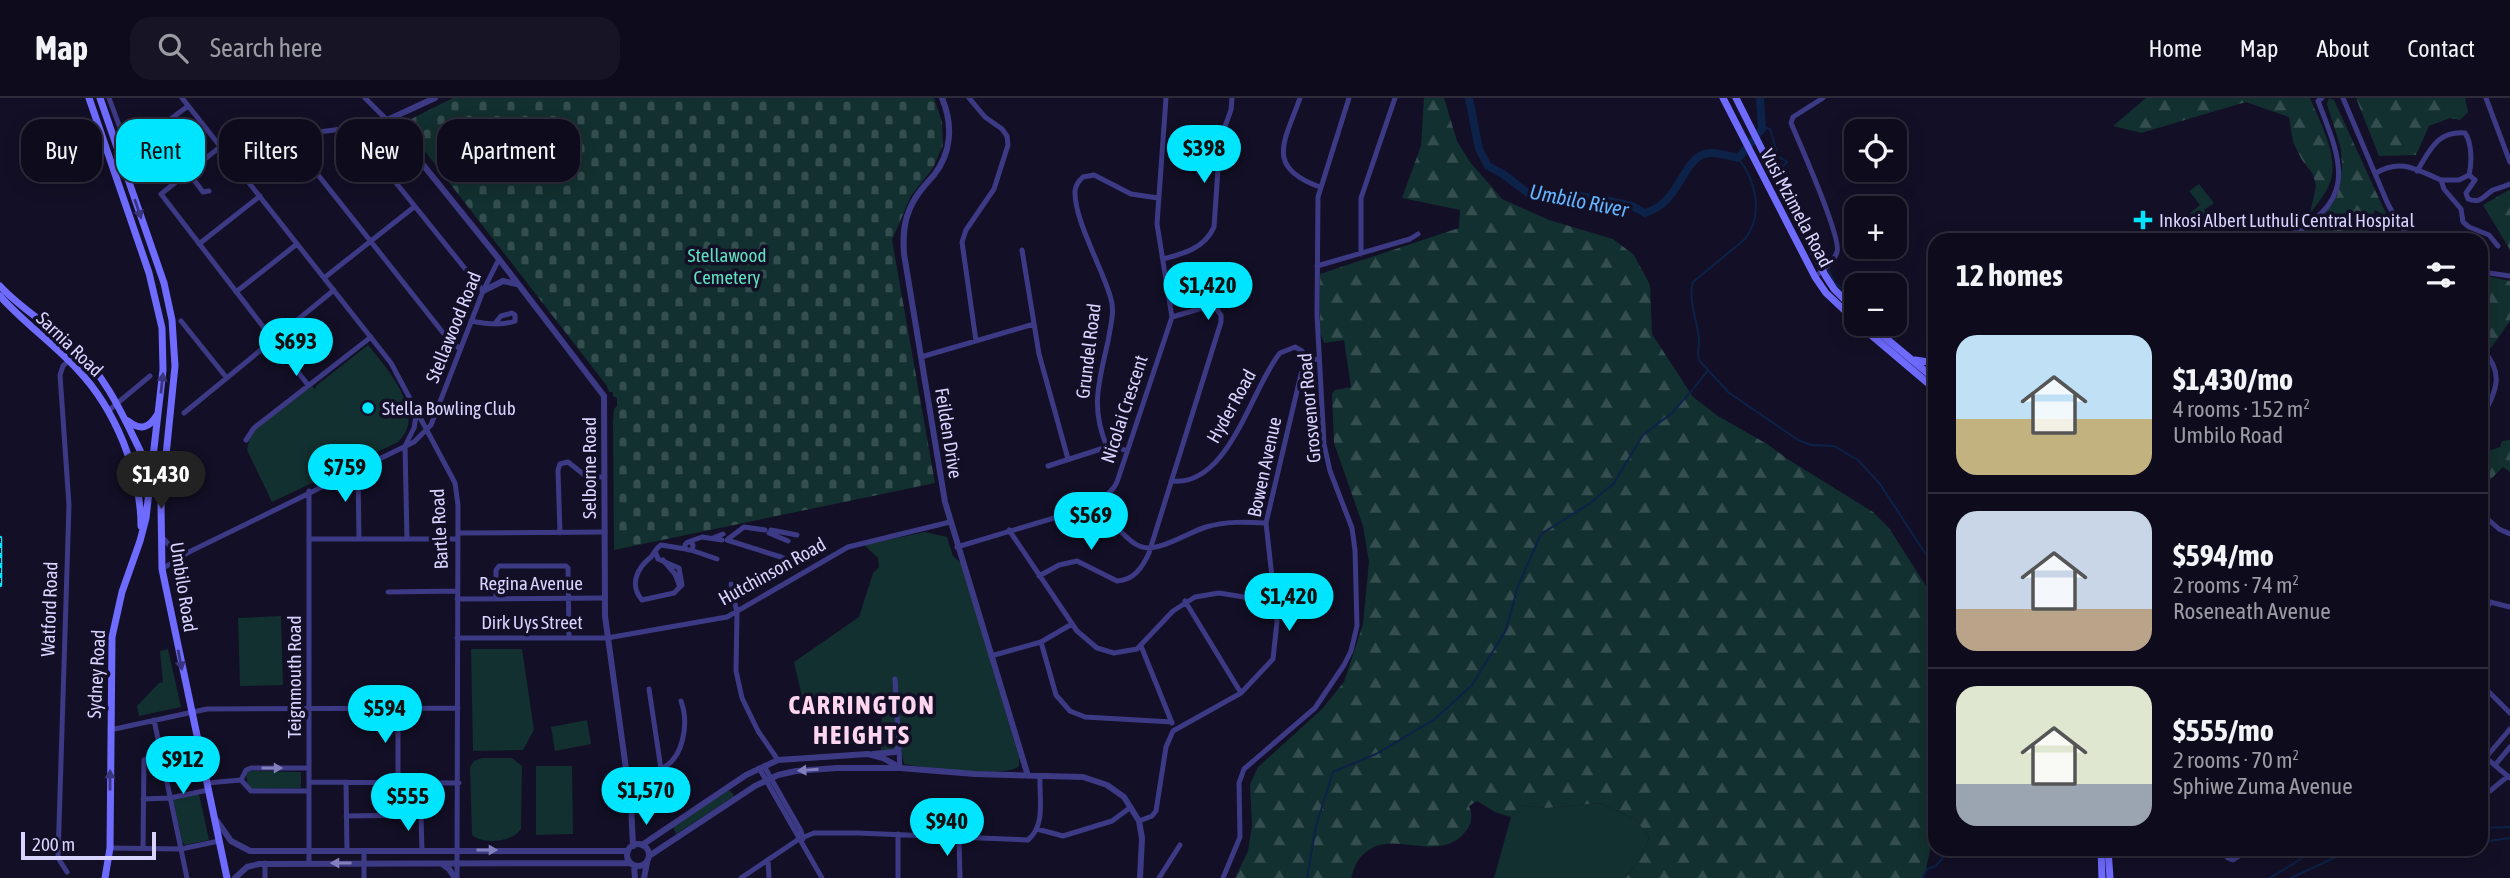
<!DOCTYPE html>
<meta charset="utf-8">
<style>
:root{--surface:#0e0b1c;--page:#171425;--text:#f1f3f6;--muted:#9b9ba3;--line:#2e2b3b;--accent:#00e5ff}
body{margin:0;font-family:"Asap Condensed",sans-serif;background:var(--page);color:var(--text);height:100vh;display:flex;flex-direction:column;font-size:26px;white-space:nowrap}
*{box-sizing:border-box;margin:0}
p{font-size:23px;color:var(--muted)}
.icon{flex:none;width:38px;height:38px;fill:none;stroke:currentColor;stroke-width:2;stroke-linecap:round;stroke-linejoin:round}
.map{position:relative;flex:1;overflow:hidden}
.panel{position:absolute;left:1928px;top:135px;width:560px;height:623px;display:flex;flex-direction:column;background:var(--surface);border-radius:21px;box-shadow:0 4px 18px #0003,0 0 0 2px var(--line)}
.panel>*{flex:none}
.hud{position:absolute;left:21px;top:21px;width:665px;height:63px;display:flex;gap:14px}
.tools{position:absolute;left:1844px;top:21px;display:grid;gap:14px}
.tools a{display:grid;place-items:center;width:63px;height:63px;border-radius:14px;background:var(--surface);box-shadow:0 4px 18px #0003,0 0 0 2px var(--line);font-size:35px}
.scale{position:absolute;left:21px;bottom:18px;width:135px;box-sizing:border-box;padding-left:7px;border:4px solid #d9d4ff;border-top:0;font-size:19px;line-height:24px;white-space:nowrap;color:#d9d4ff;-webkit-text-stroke:5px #130f26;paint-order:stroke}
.price{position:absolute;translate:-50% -60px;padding:0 16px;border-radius:24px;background:var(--accent);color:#111;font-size:23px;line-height:46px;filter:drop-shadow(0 2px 4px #0008)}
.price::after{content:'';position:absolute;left:50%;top:42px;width:21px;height:16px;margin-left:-10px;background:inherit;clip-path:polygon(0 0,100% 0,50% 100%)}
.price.on{background:#222;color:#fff}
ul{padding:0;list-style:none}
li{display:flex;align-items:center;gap:21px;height:175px;padding:0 28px}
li+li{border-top:2px solid var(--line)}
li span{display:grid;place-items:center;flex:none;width:196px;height:140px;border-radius:21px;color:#555}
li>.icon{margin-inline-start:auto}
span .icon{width:84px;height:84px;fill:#fffc;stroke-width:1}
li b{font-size:30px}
h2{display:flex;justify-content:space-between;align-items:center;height:84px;padding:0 28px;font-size:30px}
.pill{padding:0 24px;border-radius:21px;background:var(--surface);box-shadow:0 4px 18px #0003,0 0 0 2px var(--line);font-size:24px;line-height:63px}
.pill.on{background:var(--accent);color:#111}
header{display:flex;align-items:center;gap:42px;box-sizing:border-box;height:98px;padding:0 35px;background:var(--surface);border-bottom:2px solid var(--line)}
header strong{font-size:33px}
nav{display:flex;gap:38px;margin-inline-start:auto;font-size:24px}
.search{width:490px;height:63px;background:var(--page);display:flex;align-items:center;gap:18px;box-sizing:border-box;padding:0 24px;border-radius:21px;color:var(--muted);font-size:26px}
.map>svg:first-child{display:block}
.green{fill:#12302f}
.forest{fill:url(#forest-firs)}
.cemetery{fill:url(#cemetery-stones)}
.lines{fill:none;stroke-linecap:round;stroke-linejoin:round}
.stream{stroke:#0c2248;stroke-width:2}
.river{stroke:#0c2248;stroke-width:8}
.minor{stroke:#3d3a85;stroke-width:5}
.tertiary{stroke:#3d3a85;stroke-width:6}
.secondary{stroke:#6f6bff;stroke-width:7}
.rail-casing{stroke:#00e5ff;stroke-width:4.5}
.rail{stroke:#130f26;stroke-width:2;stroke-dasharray:5;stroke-linecap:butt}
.oneway{fill:#38347d}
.oneway2{fill:#837fbc}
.poi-dot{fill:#00e5ff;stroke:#130f26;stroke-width:2.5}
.labels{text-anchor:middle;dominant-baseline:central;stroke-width:7;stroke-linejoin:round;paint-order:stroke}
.street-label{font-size:19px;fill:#d9d4ff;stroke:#130f26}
.poi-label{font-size:19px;fill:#d9d4ff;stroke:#130f26;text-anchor:start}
.park-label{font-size:19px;fill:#5fe0c0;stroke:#130f26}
.water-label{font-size:21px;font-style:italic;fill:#62b6ff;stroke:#130f26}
.district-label{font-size:26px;font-weight:bold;letter-spacing:2px;fill:#ffd6f0;stroke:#130f26}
</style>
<header>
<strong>Map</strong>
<div class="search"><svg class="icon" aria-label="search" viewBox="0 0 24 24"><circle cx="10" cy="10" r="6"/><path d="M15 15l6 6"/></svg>Search here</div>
<nav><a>Home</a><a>Map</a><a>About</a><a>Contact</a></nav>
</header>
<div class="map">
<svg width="2510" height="780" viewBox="0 0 2510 780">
<defs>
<pattern id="forest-firs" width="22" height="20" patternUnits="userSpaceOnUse" patternTransform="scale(1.75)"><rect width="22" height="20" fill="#12302f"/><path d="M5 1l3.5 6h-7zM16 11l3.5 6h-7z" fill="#344d4e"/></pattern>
<pattern id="cemetery-stones" width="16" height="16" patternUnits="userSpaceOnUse" patternTransform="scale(1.75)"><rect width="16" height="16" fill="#12302f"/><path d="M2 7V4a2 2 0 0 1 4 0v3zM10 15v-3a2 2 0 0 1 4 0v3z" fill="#344d4e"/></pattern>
</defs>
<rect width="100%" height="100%" fill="#130f26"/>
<path class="green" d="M2199,86L2214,105L2204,112L2214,126L2205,134L2190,115L2200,107L2189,93Z
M368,247C387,270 428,317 398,344L272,404L247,352L250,338L255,332L312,288L315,291L317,287Z
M925,434L947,439L953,458L961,465L1019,659V668C1008,680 923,670 904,666L901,652H881L882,607L823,610L802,599L794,564L859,519L873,475L879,469L878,460L864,447Z
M281,518L283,587L240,588L238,520Z
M168,551L181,609L139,618L137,608L159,585L163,584L160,553Z
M471,551H522L534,632L523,652L473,653Z
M587,622L591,646L555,653L551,629Z
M482,660H512L522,668L521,731C513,744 484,747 472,737L470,669L474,663Z
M536,668H572L573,736L536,737Z
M249,673L301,674V690L252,691L248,689L246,676Z
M729,692L734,697L733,699L676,736L673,729Z
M199,696L209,742L185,747L182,744L173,701Z
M1600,705L1635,721L1649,739L1644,755L1626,780H1494L1511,719L1520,707L1547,710Z"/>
<path class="forest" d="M1424,0H1444L1457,43L1470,64L1502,101L1549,122L1613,141L1634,157L1650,187L1652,236L1693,299L1718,318L1767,346L1789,362L1873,414L1889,430L1935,502L1936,724L1924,780H1626L1644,755L1649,739L1635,721L1600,705L1547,710L1520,707L1511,719L1495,714L1477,703L1469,708C1473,717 1472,725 1466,733C1441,765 1399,735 1372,750C1359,757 1355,766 1351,780H1235L1248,753L1252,727L1250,686L1258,669L1322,611L1344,584L1363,526L1369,464L1363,428L1334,345L1332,296L1335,292L1351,289L1344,242L1324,245L1320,234V176L1459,130L1460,112L1402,100L1421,48Z
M2146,0H2310C2320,25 2342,62 2328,89C2324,98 2316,107 2310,116L2316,88L2313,76L2302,62L2293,44L2289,19L2246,4L2141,35L2113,28Z
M2329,0L2334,2L2387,118L2375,112L2364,142H2283L2315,126L2337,98L2342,69L2341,51L2327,6Z
M2356,0H2465L2468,14L2460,22L2450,20L2429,28L2416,57L2379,58Z
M2509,92L2510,93V152L2483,107Z
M2482,177L2510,183V223L2491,250L2482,246Z
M2510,342V374L2503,369L2482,390V355L2500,349L2502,343Z"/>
<path class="cemetery" d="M453,0H934L942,24L943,47L933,70L911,98L892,142L935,385L614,452L613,323L614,311L617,308V300L613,298V294H609L607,288L403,25Z"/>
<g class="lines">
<path class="stream" d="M1762,29L1770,31L1778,58L1787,64L1777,74
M1738,60C1756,82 1764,117 1745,141L1693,184C1688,202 1697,222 1699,240C1700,248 1696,254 1699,262L1728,294L1798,342L1811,347L1834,348L1858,362L1880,386L1936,472
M1829,173L1835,185L1857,203
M1694,290L1708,272
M2482,730L2510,729
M2482,744L2510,740
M1307,780L1316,728L1333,674L1376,656L1435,621L1472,587L1506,532L1518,488L1541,436L1589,406L1614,385L1643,337L1672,315L1692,292
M1922,780L1927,771L1936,768L1950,751
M2270,780L2304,759L2323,751
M2291,780L2336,759L2368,751"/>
<path class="river" d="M1469,0L1479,51L1488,68L1503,76L1528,95L1541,98H1580L1601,101L1632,108L1645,115C1683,104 1682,55 1711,55C1720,55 1729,58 1738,60L1741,57L1762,31L1760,0"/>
<path class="minor" d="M109,0L126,46L132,50L188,8
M182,0L391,265L455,385L458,407L457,780
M365,0L387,22
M969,0L985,19L1002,31L1007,38L1008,47L994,91L966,132L962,144L976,243
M1166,0L1157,126L1172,219
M1300,0C1285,43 1264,69 1320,89
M2343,0L2387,104L2398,125L2412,142
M2486,0L2510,64
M357,28L359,38L364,45L483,193
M290,37L296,49L448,241L460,251
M2417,73C2430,53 2436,33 2465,35C2472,45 2472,65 2469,77L2459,82H2441
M188,74L203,94L209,93
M2376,75C2401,60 2417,72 2441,82L2444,91L2461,111L2463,124L2469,129L2489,137L2498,148
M2469,77L2475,82L2466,95L2468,101C2481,106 2483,98 2493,92C2499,90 2505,88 2510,86
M2280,142C2357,105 2345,71 2318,3L2322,0
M2396,142L2406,136
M199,146L260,98
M1022,152L1039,256L1068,361
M1361,156V100L1395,0
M1163,161C1183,156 1205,150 1214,129L1220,42L1231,12L1232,0
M1317,168L1410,141L1418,136
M2482,174L2510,178
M1815,179C1822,173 1834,164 1837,154C1842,140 1799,44 1791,25L1793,19L1823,0
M324,180L414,109
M236,194L297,146
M181,223L226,279
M471,223C486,226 502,228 515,223V217L512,215L501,218L496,224
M2482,251C2506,276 2495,294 2482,320
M921,259L1034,226
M308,287L161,96L220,49L227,46L372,27L387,22
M108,313L150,278
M184,315L334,192
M246,342L254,330L371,239
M1107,349C1090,308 1099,285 1108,243C1110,230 1115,214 1111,201C1103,171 1074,122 1075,93C1076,86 1079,83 1083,79L1094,77L1131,96L1158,100
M1048,368L1107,349H1117L1127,353
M358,371L359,441
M1171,383C1229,390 1251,290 1280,255L1295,249L1302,253L1310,263
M2482,416L2499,431L2510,436
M771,432L797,437
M1009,432L1077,533L1097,550L1114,555L1137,551L1173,513L1195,499L1219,495L1275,504
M458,435L605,434
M560,435L558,372L560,366L568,364L587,379H604
M769,435L788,443
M163,440L175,454H185
M713,440L723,436
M309,441H458
M407,441L405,348L414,330L417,312
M728,441L744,429L765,432
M727,442L781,459L788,462C787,478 747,492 733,499
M685 448a4 4 0 1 1 8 0a4 4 0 1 1-8 0Z
M688,444L702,439L722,442
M957,449L1084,411C1112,411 1124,450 1149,450C1165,450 1190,434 1206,429C1226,423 1246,424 1266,425
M691,452L717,461
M655,453L658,461L679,470L682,487L674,495L642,502C629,487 637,470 651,459C655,454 656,450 661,447L686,451
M663,462L675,476L680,489
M162,471L189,454L414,344L431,327L483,193L499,161
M1039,478L1059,467L1077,463L1117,483C1134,482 1142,470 1149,455L1221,224V217L1215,209L1209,208L1172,219L1117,384C1112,396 1099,400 1095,412
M731,486L737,515L736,573L742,600L758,633L778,662
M388,494L457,493
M457,501L605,500
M496,501V472L499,468H566L568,470L569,540
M2482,502L2510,509
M1185,503L1241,595
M2482,526L2489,506
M457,540H607L727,519L848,449L950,424
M1041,544L1056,597L1070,613L1085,619L1172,624
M1141,548L1172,625
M991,558L1041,544L1072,526
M895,581L900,670
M2482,587L2510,615
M649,591L661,671
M398,610V685
M154,622L187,780
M110,632L207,611L458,610
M2485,659L2510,680
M2482,664L2510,631
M2495,667L2510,649
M764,668L801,733L803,741
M759,670L822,780
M660,671C684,662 689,625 681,603
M241,682L246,672L251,670H309
M241,682L251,693H309
M309,684L459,685
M346,684L347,753
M207,685L241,682
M420,685L422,753
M2490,693L2508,678
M143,701L170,700L208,692
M346,718L421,717
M1139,723L1152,718L1156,713L1166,649L1173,633L1241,595L1273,561L1277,524L1266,425L1301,276L1307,265L1319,260
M1037,731L1063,738L1112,723L1131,709
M898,736V780
M959,739L960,780
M110,750L181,751L219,743
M143,750L144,662L161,654
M2220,751L2228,760L2233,762L2250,751
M364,753V780
M768,762L769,780
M265,765V780
M309,765V393
M67,774L58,760L69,407L60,277L63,268L78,253
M741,780L799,741L814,735H857L1028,742C1046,727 1039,700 1040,678
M1159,780L1180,747
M1223,780L1240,739L1239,685L1244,671L1315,610L1344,567L1351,553L1357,528L1355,452L1352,430L1330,373L1324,346L1317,217L1318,99L1349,0"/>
<path class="tertiary" d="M435,0L387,22L499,161L604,298L605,518L631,707L633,748
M942,0C953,26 952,54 934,77C924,88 914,99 909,113C903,127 903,141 904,156L945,404L1028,678
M483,193L503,183L517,186
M873,656L895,654L900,648
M217,723L231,743L250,753H628
M627 757a11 11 0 1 1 22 0a11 11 0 1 1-22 0Z
M642,747L746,677L778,662L868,656L883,660L899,669
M649,758L755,688L778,677L796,673L837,670H900L975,676L1083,679L1107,687L1124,699L1139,723L1142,740L1140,780
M442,766L449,771L455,780
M634,768L635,780
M235,780L247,769L259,766L630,765
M644,780L647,765"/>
<path class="secondary" d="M89,0L149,175L162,230L163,272L146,420L140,443L122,494L112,539L110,750L105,780
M100,0L164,185L172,222L175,268L161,407L162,471L227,780
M1723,0L1815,179L1826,195L1857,224
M1736,0L1825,177L1834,191L1857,214
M0,188C22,212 51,228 75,250C102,275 118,307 134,340C143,359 154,378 159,399
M0,198C24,225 53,245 78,272C115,311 141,374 141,428
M1858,226L1936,292
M1869,226L1936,282
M1915,262L1936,265
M128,323C141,333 149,330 157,317
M2101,751L2102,780
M2108,751L2110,780"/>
<defs>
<path id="rail" d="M0,440V487"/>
</defs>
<use href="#rail" class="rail-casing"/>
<use href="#rail" class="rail"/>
</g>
<defs><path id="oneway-solid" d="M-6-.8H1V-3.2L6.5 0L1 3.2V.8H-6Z" transform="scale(1.75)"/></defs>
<g class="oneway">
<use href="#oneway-solid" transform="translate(138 111) rotate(71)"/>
<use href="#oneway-solid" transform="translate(162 285) rotate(-84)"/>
<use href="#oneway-solid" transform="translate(180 562) rotate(79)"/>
<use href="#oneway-solid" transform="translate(110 682) rotate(-90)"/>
</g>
<g class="oneway2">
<use href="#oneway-solid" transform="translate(272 670)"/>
<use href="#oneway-solid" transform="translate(808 672) rotate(176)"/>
<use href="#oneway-solid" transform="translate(487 752)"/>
<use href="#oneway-solid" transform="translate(341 765) rotate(-180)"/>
</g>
<g class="poi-dot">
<path d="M2139.5 111.5h7v7h7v7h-7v7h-7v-7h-7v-7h7z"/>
<circle cx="368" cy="310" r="7"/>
</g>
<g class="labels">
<g class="street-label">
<text transform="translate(1797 110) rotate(62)">Vusi Mzimela Road</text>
<text transform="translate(453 229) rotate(-68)">Stellawood Road</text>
<text transform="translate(70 246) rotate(44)">Sarnia Road</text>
<text transform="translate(1088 253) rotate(-83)">Grundel Road</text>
<text transform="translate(1231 308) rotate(-61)">Hyder Road</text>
<text transform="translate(1309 310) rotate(-95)">Grosvenor Road</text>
<text transform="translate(1124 311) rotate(-72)">Nicolai Crescent</text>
<text transform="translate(949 335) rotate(81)">Feilden Drive</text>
<text transform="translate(1264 369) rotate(-78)">Bowen Avenue</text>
<text transform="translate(589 370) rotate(-90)">Selborne Road</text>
<text transform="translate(439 431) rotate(-93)">Bartle Road</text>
<text transform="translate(772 473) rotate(-29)">Hutchinson Road</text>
<text x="531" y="485">Regina Avenue</text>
<text transform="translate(184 489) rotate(81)">Umbilo Road</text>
<text transform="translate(49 511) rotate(-88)">Watford Road</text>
<text x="532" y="524">Dirk Uys Street</text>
<text transform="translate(96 576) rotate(-87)">Sydney Road</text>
<text transform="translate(294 579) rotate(-90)">Teignmouth Road</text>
</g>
<g class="poi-label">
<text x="2159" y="122">Inkosi Albert Luthuli Central Hospital</text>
<text x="382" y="310">Stella Bowling Club</text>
</g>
<g class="park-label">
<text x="727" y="157">Stellawood<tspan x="727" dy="22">Cemetery</tspan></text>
</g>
<g class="water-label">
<text transform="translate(1579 102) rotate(11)">Umbilo River</text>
</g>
<g class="district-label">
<text x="862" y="607">CARRINGTON<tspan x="862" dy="30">HEIGHTS</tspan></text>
</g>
</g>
</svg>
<div class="tools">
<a><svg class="icon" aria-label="locate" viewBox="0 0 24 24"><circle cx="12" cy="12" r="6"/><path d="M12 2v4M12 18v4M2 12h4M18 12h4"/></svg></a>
<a>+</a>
<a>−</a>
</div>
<div class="scale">200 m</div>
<b class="price" style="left:1204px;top:87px">$398</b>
<b class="price" style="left:1208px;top:224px">$1,420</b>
<b class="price" style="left:296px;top:280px">$693</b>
<b class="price" style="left:345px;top:406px">$759</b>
<b class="price on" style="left:161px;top:413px">$1,430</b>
<b class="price" style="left:1091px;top:454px">$569</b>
<b class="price" style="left:1289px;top:535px">$1,420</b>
<b class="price" style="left:385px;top:647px">$594</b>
<b class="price" style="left:183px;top:698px">$912</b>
<b class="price" style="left:646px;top:729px">$1,570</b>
<b class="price" style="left:408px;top:735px">$555</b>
<b class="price" style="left:947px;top:760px">$940</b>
<div class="hud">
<a class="pill">Buy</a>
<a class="pill on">Rent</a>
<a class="pill">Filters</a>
<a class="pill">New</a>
<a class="pill">Apartment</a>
</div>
<section class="panel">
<h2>12 homes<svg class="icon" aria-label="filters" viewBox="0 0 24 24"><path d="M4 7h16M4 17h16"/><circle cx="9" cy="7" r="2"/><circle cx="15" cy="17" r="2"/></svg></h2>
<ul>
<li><span style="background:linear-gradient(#bfe0f5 60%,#c2b280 0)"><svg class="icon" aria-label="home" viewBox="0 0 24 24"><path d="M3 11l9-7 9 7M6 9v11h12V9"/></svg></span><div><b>$1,430/mo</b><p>4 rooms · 152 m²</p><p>Umbilo Road</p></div></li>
<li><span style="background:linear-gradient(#c9d6e8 70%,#b9a48a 0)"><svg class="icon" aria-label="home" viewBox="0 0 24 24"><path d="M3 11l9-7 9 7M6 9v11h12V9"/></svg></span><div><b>$594/mo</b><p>2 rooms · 74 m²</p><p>Roseneath Avenue</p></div></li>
<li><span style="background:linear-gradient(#dfe7d0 70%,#9aa5b1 0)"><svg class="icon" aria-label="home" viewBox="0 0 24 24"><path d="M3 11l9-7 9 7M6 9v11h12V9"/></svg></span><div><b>$555/mo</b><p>2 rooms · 70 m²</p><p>Sphiwe Zuma Avenue</p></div></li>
</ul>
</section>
</div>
